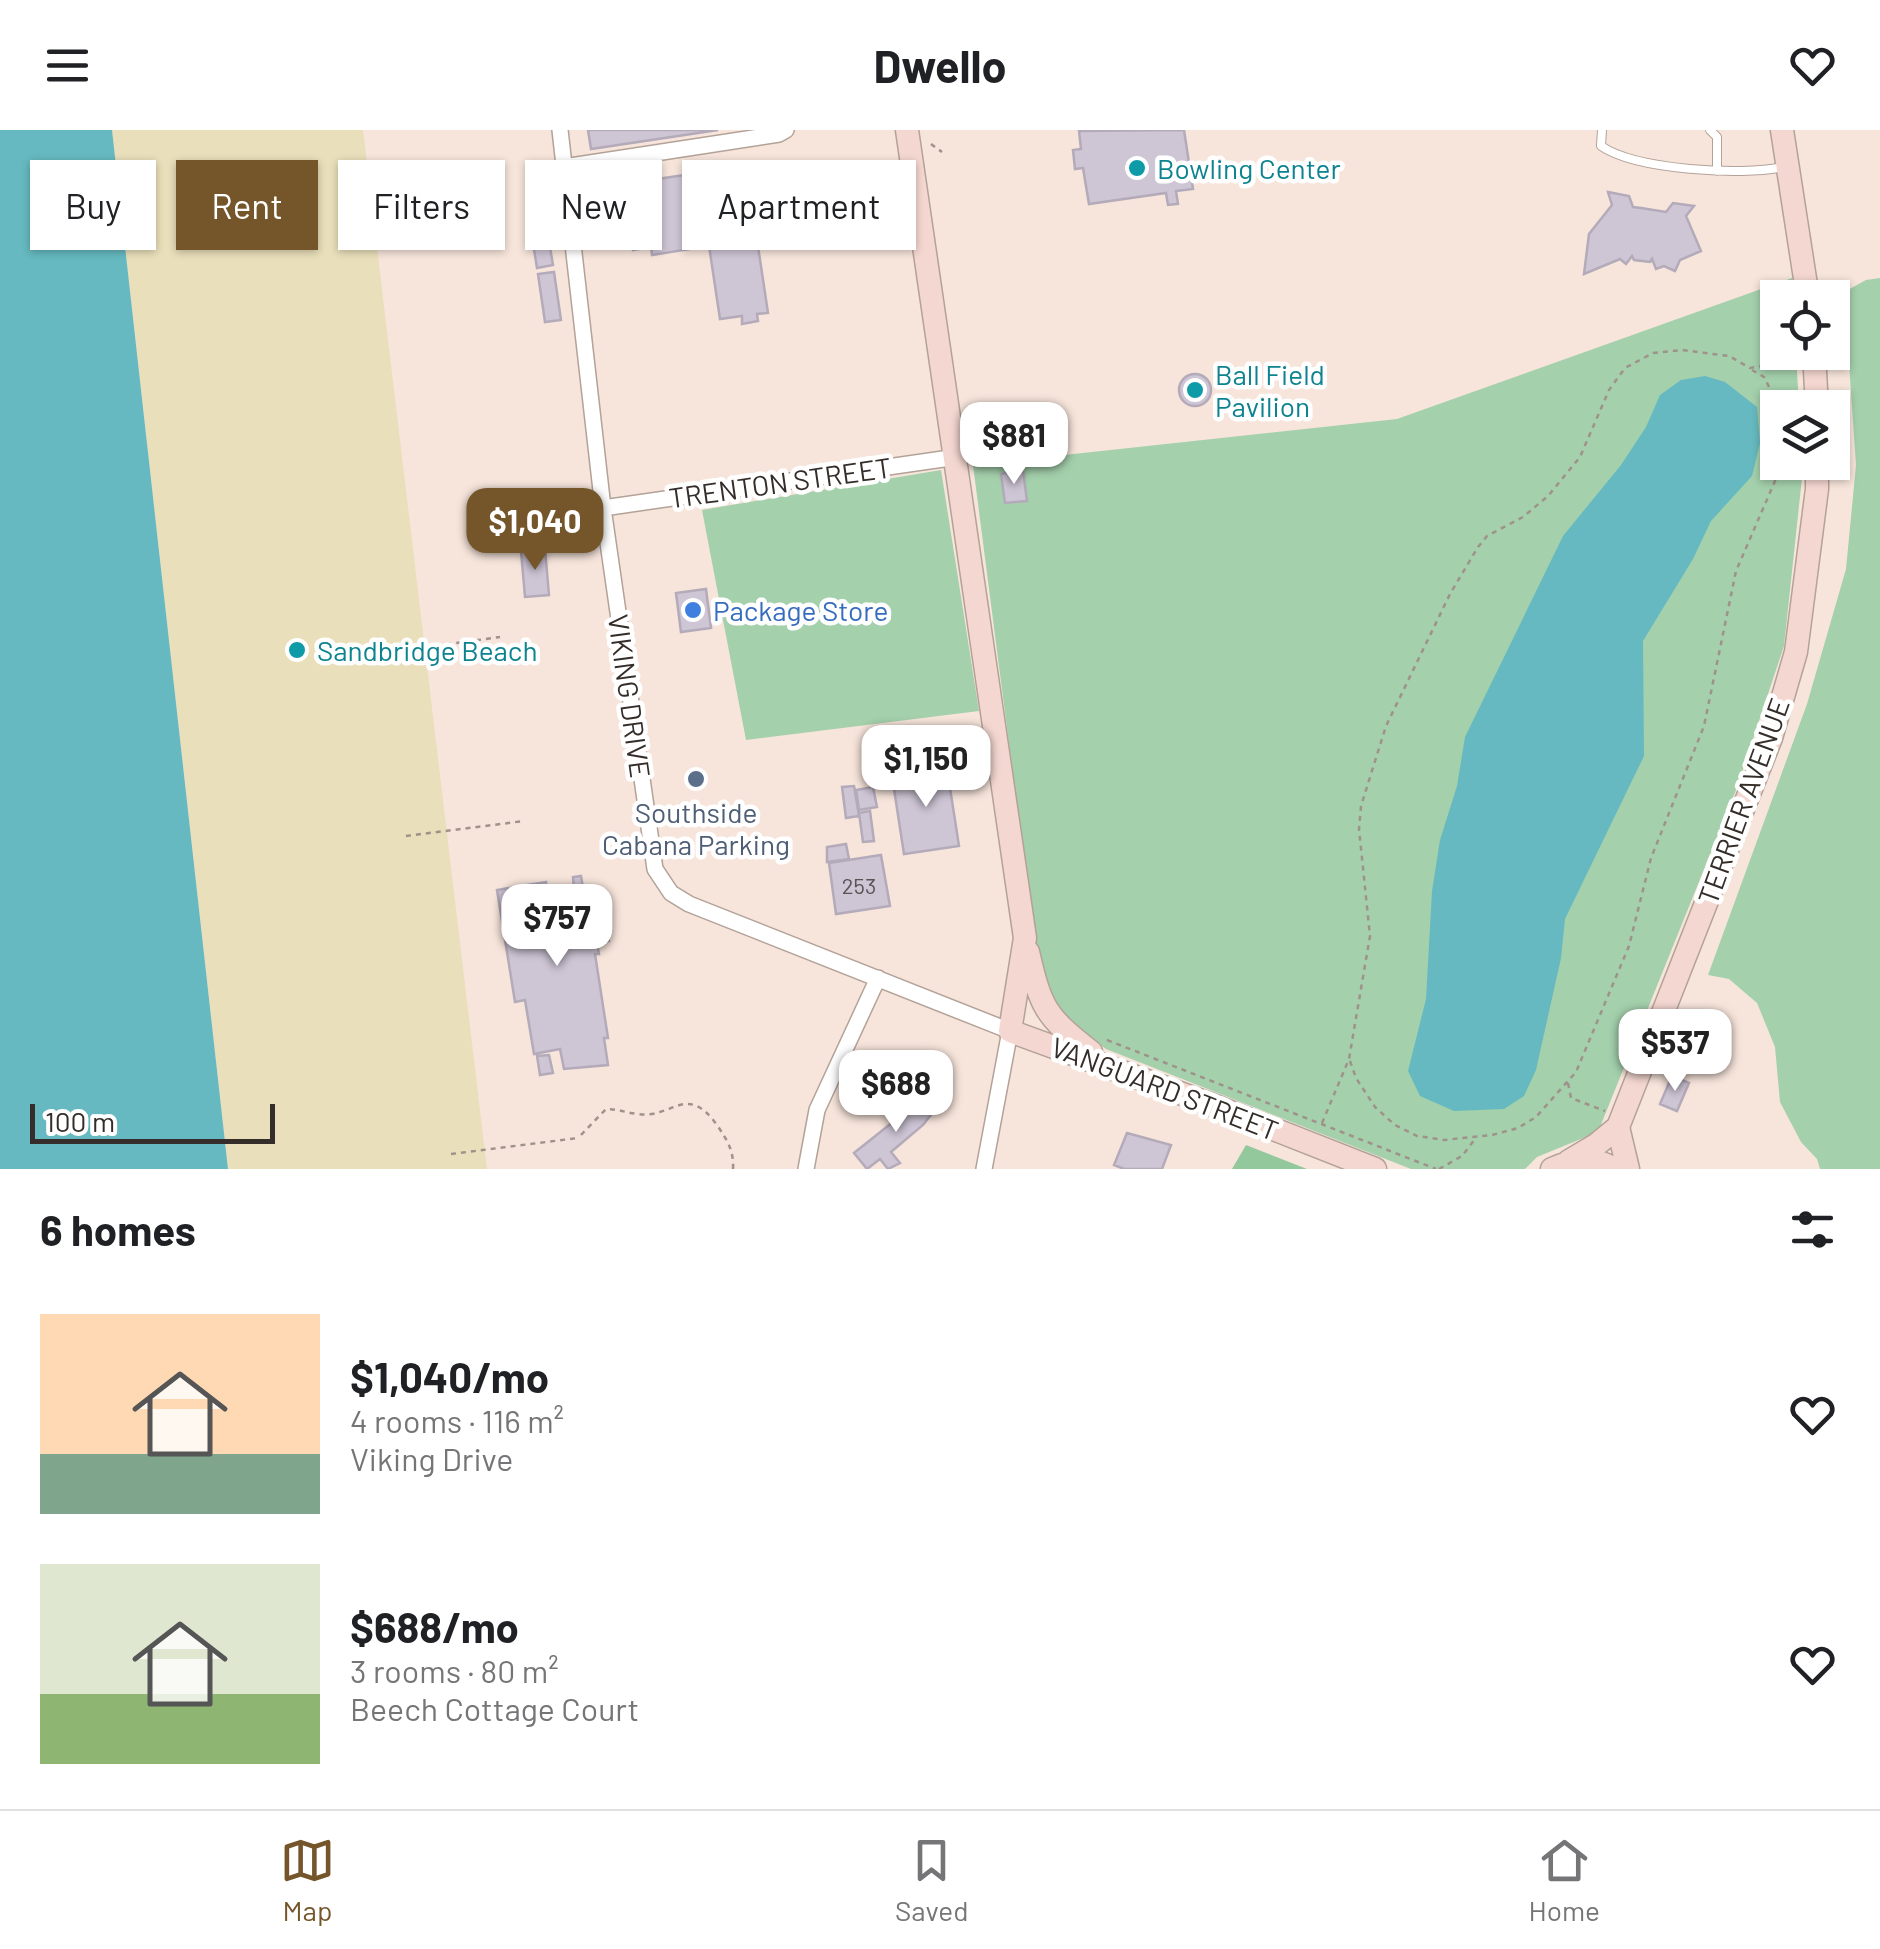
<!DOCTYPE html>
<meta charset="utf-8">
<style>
:root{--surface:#fff;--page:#f6f6f6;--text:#202124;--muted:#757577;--line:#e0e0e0;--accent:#74562a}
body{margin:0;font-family:Barlow,sans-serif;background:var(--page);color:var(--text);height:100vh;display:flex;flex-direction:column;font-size:38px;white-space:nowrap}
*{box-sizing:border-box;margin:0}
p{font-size:32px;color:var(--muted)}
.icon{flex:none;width:55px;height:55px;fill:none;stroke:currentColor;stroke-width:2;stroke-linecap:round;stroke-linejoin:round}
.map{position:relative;height:1039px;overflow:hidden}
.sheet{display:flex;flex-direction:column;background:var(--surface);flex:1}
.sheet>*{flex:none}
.top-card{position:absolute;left:30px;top:30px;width:1000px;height:90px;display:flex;gap:20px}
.tools{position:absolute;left:1760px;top:150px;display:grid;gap:20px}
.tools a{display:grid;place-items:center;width:90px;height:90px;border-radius:0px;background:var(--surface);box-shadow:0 2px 8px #0004;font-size:50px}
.scale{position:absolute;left:30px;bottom:25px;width:245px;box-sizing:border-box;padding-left:10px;border:5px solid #342d29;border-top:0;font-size:28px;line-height:35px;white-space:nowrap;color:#342d29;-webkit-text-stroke:8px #fff;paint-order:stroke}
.price{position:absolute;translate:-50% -85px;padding:0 22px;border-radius:20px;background:#fff;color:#222;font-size:32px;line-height:65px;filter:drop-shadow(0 2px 5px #0008)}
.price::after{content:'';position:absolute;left:50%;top:60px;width:30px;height:22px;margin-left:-15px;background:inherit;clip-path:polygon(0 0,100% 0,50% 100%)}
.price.current{background:var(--accent);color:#fff}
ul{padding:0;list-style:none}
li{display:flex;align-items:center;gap:30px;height:250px;padding:0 40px}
li span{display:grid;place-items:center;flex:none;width:280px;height:200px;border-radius:0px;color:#555}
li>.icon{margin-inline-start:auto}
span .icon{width:120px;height:120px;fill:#fffc;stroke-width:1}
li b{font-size:42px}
h2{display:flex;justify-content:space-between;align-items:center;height:120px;padding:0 40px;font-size:42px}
.tag{padding:0 35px;border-radius:0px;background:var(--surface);box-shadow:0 2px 8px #0004;font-size:35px;line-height:90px}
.tag.current{background:var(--accent);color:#fff}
header{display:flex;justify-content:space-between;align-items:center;height:130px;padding:0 40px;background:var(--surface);font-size:45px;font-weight:700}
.dock{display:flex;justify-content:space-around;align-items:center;height:140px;border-top:2px solid var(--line);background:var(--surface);font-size:28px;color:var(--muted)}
.dock a{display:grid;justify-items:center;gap:5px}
.dock .current{color:var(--accent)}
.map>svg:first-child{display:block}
.green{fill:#a4d0ac}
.forest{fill:#93c79c}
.sand{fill:#e9dfba}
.water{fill:#66b9c0}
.building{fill:#cec5d5;stroke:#b4abba;stroke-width:2.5}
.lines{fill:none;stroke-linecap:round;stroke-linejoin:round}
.lane-casing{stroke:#b3a298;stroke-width:10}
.street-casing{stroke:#b3a298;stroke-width:18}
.secondary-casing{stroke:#b3a298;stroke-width:25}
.path{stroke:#9f928b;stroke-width:2.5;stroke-dasharray:5 5;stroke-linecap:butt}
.lane{stroke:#fff;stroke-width:8}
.street{stroke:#fff;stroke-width:15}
.secondary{stroke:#f4d7d0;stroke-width:22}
.culture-dot{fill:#0f9aa8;stroke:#fff;stroke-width:4}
.shop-dot{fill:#3f7fe0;stroke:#fff;stroke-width:4}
.service-dot{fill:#5c6f8a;stroke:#fff;stroke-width:4}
.labels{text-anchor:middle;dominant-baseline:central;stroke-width:9;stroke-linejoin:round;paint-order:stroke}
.number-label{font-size:22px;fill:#5a5354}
.culture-label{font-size:28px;fill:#0d838f;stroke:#fff;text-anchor:start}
.street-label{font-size:28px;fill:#342d29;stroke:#fff}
.shop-label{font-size:28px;fill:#366cbe;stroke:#fff;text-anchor:start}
.service-label{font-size:28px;fill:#4e5e75;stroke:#fff}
</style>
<header><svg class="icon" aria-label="menu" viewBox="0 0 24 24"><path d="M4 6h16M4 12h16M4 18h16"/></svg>Dwello<svg class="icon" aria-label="heart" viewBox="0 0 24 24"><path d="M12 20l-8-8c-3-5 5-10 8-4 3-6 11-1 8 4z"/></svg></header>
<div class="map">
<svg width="1880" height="1039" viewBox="0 0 1880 1039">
<rect width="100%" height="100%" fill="#f7e5db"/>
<path class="green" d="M1792,148L1793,167L1778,168V222L1796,223L1799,277L1778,278V332L1802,333V348L1784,516L1736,660L1598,1002L1537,1027L1525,1039H1411L1106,919L1055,883L1038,838L973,335L1397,289Z
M1880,148V1039H1820L1817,1029L1801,1012L1780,972L1775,917L1757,873L1729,849L1708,845L1807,574L1846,439L1856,335L1844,162L1866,150Z
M941,340L979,581L746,610L702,380Z"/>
<path class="forest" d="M1246,1015L1307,1039H1232Z"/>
<path class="sand" d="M112,0H363L487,1039H228Z"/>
<path class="water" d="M0,0H112L228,1039H0Z
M1705,246L1725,252L1757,277L1760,313L1752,346L1711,391L1693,429L1643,511L1644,626L1565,789L1561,828L1536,940L1524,966L1504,979L1454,981L1420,966L1408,941L1426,869L1432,761L1440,710L1457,656L1465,607L1563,406L1621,335L1646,297L1660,265L1681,250Z"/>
<path class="building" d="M588,0H718L591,19Z
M1184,0L1193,59L1176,61L1178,74L1168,75L1166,63L1089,74L1083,38L1075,39L1073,20L1081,19L1079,1Z
M746,36L768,183L757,184L758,191L742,194V186L720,189L708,109L689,112L690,119L652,125L651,117L633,120L623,54Z
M1608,62L1629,66L1633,77L1641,78L1666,82L1673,73L1694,76L1686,86L1701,121L1680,130L1675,141L1664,136L1656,139L1652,129L1650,132L1634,130L1632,126L1626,134L1620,129L1584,144L1589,104L1612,75Z
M545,87L553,135L537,138L529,89Z
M554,142L561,190L545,192L538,144Z
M1179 260a16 16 0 1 1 32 0a16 16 0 1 1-32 0Z
M1023,340L1027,371L1005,373L1001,344Z
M545,419L549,465L525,467L521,421Z
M706,459L711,498L681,502L676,463Z
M947,638L956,639L958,656L950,658L959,716L904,724L892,646Z
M854,656L859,686L846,688L842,657Z
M873,657L877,677L859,680L856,660Z
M870,681L874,711L863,712L859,683Z
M846,714L849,729L827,732V717Z
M881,725L890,776L836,784L829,733Z
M581,746L583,758L589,757L597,805L608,804L609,811L597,813L599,824H595L608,908H604L608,935L564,939L560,919L534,924L525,870L515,872L497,760L546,752L547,762L574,758L573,747Z
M549,925L553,943L540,945L537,926Z
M1672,946L1689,953L1677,981L1660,974Z
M928,964L938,976L923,995L891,1022L900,1033L888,1039L880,1029L867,1039L854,1023Z
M1127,1003L1171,1015L1162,1039H1124L1114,1035Z"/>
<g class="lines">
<defs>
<path id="lane" d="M1602,0L1601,16C1636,40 1742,46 1783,37
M1710,0L1717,7V41"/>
<path id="street" d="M560,0L603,378L655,739L671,763L689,774L1010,901L984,1039
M564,37L779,4L786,0
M603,378L957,327
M806,1039L817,980L878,848"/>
<path id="secondary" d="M907,0L1025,808L1010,901L1210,974L1375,1039
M1782,0L1808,168
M1814,222L1817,278
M1028,822C1041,878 1045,886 1091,922
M1618,997L1628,1039
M1569,1031L1596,1015L1618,997L1771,608L1796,522L1817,359V332
M1552,1039C1573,1029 1593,1026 1614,1039"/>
</defs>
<use href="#lane" class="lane-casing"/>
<use href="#street" class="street-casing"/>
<use href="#secondary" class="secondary-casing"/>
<path class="path" d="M931,14L942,22
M1752,240L1764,247L1780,278
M377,524L500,507
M406,706L524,691
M1107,910L1436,1039
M1350,931L1356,948L1375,977L1395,995L1417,1006L1444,1010L1492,1005L1518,998L1536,987L1576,942L1629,816L1651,728L1704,596L1736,441L1775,351L1779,332
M1568,953L1571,968L1605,981
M1322,993L1349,929L1370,806L1359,699L1361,676L1386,596L1450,464L1478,417L1487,406L1523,387L1548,366L1580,327L1609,260L1625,238L1653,223L1682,220L1729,226L1750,238L1795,231
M581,1005L606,979C618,979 627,983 638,984C673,989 686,952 717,995C727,1010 734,1020 733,1039
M451,1024L578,1008
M1439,1039L1462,1026L1475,1009"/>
<use href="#lane" class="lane"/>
<use href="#street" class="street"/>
<use href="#secondary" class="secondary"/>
</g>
<g class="culture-dot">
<circle cx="1137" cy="38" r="10"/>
<circle cx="1195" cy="260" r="10"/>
<circle cx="297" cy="520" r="10"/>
</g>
<circle class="shop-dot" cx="693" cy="480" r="10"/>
<circle class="service-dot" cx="696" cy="649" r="10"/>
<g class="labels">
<g class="number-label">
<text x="859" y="755">253</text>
</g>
<g class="culture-label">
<text x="1157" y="38">Bowling Center</text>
<text x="1215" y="244">Ball Field<tspan x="1215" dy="32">Pavilion</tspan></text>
<text x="317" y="520">Sandbridge Beach</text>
</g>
<g class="street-label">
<text transform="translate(780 352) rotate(-8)">TRENTON STREET</text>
<text transform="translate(630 566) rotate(82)">VIKING DRIVE</text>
<text transform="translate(1743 671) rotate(-70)">TERRIER AVENUE</text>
<text transform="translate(1165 958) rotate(21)">VANGUARD STREET</text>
</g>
<g class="shop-label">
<text x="713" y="480">Package Store</text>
</g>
<g class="service-label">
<text x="696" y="682">Southside<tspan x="696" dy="32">Cabana Parking</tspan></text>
</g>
</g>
</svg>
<div class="tools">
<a><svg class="icon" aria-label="locate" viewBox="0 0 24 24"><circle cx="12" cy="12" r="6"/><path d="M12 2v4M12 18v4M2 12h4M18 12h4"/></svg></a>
<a><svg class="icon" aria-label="layers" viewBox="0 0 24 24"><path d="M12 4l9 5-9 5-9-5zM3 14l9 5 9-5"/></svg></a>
</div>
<div class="scale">100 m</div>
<b class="price" style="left:1014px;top:357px">$881</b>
<b class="price current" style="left:535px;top:443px">$1,040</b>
<b class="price" style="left:926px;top:680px">$1,150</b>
<b class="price" style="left:557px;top:839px">$757</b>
<b class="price" style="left:1675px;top:964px">$537</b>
<b class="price" style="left:896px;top:1005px">$688</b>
<div class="top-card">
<a class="tag">Buy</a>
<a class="tag current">Rent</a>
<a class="tag">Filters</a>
<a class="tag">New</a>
<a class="tag">Apartment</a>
</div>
</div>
<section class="sheet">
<h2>6 homes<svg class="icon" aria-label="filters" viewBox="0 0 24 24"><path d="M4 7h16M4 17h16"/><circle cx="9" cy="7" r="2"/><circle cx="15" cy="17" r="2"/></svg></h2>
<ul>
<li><span style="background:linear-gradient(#ffd9b3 70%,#7fa58c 0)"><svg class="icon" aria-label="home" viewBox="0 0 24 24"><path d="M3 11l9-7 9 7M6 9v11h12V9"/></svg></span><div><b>$1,040/mo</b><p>4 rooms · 116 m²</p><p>Viking Drive</p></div><svg class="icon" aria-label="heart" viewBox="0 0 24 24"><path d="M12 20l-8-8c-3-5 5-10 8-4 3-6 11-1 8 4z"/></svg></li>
<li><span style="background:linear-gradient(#dfe7d0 65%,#8fb573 0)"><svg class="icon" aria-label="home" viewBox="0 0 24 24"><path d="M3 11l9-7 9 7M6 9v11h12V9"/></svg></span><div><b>$688/mo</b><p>3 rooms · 80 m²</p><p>Beech Cottage Court</p></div><svg class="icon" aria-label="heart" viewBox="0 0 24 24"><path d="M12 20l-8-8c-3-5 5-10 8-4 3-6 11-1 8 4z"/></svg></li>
</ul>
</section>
<nav class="dock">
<a class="current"><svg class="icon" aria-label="map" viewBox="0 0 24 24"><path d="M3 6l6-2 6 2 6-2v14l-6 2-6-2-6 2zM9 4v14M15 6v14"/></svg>Map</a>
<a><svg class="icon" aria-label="saved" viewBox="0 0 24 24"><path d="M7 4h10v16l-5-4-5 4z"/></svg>Saved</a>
<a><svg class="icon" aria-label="home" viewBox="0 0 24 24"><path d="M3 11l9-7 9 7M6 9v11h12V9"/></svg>Home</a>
</nav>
